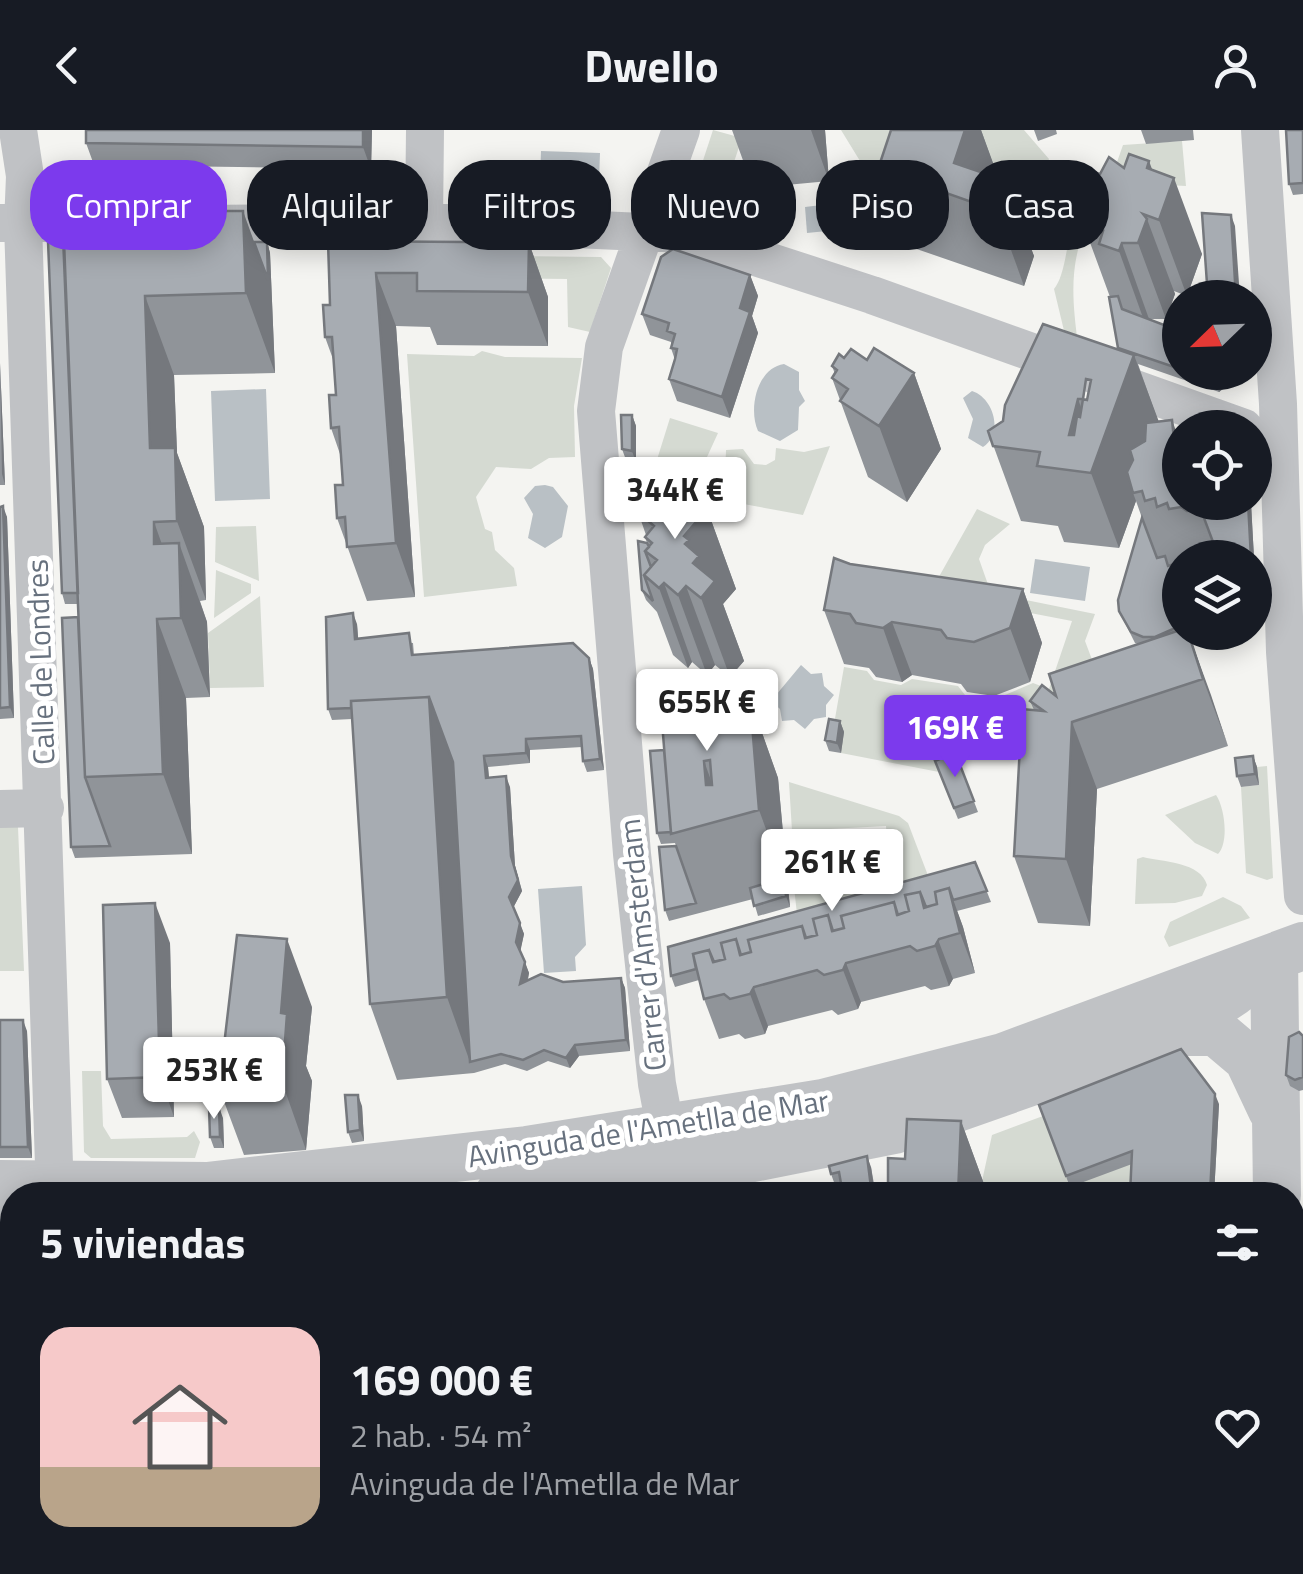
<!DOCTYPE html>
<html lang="es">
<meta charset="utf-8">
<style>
:root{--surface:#171b24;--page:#20242c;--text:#f1f3f6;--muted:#9ea1a6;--line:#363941;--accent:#7c3aed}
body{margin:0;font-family:"Titillium Web",sans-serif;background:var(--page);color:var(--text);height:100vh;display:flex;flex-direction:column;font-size:38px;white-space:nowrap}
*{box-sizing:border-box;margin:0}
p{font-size:32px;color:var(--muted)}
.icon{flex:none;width:55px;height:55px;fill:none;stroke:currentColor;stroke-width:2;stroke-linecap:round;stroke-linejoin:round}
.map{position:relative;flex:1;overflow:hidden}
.details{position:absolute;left:0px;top:1052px;width:1305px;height:392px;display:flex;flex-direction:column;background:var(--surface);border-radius:40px 40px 0 0;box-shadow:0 5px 25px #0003}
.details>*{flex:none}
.guide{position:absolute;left:30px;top:30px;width:1245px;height:90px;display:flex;gap:20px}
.needle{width:65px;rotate:247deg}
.controls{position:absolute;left:1162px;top:150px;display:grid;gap:20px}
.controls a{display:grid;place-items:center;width:110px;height:110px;border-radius:50%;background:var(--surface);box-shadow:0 5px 25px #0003;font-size:50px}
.price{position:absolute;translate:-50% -85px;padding:0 22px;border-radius:10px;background:#fff;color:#222;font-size:32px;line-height:65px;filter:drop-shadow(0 2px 5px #0008)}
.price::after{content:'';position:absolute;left:50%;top:60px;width:30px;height:22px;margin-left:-15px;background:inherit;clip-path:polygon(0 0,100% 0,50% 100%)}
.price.on{background:var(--accent);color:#fff}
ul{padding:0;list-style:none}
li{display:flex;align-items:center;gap:30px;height:250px;padding:0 40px}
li+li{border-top:2px solid var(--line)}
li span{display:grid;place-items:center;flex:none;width:280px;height:200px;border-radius:30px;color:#555}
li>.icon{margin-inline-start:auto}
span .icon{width:120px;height:120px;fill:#fffc;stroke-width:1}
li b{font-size:42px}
h2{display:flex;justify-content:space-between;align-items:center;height:120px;padding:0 40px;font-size:42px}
.chip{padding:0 35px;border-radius:40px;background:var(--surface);box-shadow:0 5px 25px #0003;font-size:35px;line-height:90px}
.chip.on{background:var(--accent);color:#fff}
header{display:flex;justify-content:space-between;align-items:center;height:130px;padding:0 40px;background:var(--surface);font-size:45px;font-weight:700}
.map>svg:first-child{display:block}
.green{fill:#d5dad2}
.water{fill:#b9c0c5}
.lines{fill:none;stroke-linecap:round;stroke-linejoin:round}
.minor{stroke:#c0c2c5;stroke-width:38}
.tertiary{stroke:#c0c2c5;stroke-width:48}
.wall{fill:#909499;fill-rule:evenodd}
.shaded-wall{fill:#75787d}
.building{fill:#a7acb2;stroke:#75787d;stroke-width:2.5;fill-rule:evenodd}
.labels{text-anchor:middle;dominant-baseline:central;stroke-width:10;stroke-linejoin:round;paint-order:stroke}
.street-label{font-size:30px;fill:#67717e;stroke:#fff}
</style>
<header><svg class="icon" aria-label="back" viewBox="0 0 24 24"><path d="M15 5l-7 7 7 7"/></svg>Dwello<svg class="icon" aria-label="person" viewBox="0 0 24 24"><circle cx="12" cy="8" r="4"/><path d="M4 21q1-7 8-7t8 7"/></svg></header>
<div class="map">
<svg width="1303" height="1444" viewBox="0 0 1303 1444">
<rect width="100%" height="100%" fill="#f4f4f1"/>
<path class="green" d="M713,0L742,8L720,74L692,64Z
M841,0H918L891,56L868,44Z
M940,0H1024L1049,29L1042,47L1017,60Z
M1182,11L1186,56L1110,52L1123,15Z
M1083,58L1103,67C1069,116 1070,156 1078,214L1066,209L1054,159C1069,141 1067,88 1083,58Z
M423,125L601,127L611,138L590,202L568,197L567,149L423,147Z
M482,221L505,227L582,228L574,276L575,327L549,328L531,339L496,337L476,367L485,399L492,402L495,420L514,438L517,456L424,467L407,224L474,226Z
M670,288L718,303L702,338L688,344L655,336Z
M830,316L803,385L689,364C715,359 726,346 726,320L743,319L754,334L766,335L775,330L776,318L804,322Z
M977,379L1010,394L985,415L979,429L991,463L1095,484L1085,511L1094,535L1060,579L939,642L841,623L843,602L833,600L844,537L867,541L874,550L901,555L912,549L958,556L965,565L993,570L1033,553L1049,559L1072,491L870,452L869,438L875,436L881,445L936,452Z
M256,396L259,451L215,432L216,397Z
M216,440L251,454V463L214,488Z
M260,466L264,557L210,558L208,503Z
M1267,636L1273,748L1267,750L1246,743L1241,657L1259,655L1257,637Z
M789,652L899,686L908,693L932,756L798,793L794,757L872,747L873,741L889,739L886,696L792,701Z
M1216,665C1225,678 1229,713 1218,724L1195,713L1165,685Z
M0,697H18L24,841H0Z
M1143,727C1163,732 1201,732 1207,755L1202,766L1175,773L1135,774L1137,729Z
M1223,767L1241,776L1250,788L1169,817L1164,807L1170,792Z
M82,941H101L103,996L111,1009L187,1007L194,1001L200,1012L195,1028H91L84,1022Z
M1043,986L1136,1032L1135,1065H979L992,1005Z"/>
<path class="water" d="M541,21L600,23L599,51L540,49Z
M855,71L864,85L857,98L807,103L805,77Z
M784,234L799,242V260L805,271L799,277L798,300L780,311L758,301C748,279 757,238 784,234Z
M266,259L270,369L215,371L211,261Z
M972,261C994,268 1004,304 983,317L968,308L973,289L963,268Z
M545,355L553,357L568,376L562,407L545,418L528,408L533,384L524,368L535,356Z
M1035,429L1090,437L1085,471L1030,463Z
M801,535L811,544L822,543L824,556L834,565L826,575V587L814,589L805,599L794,590L782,591L780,579L771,571Z
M856,709L858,738L801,742L799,713Z
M582,756L586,815L575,827L576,841L544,843L538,759Z"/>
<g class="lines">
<path class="minor" d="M18,0L25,46L23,94L55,1065
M1260,0L1278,274L1285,522L1303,766
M424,92L425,0
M0,93H115
M195,94L424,92L685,104L872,165L1244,298
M0,679L45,678
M670,1023L657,954L632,724L596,281L604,217L681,0
M663,1444V1432"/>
<path class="tertiary" d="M1274,827L1277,1065
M1173,902H1216L1248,929L1272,980
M0,1054L207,1056L527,1020L823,973L1003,927L1303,816
M498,1065L673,1044L894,1000L1173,902L1234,862
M0,1099H12
M1257,1444L1258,1432"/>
</g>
<path class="wall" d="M372,0L371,39L94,35L86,13Z
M732,0H825L829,51L753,58Z
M891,0H981L998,48L1034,126L1024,156L905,115L878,39Z
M1034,0H1056L1057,4L1038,11Z
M1141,0H1193L1194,10L1146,14Z
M1303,0V64L1293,65L1289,54Z
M1124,38L1153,41L1202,124L1187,166L1174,161L1175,164L1166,189H1149L1180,201V242H1244L1219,262L1138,234L1158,291L1180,372H1251L1254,428H1180V502H1196L1189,505L1228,616L1097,659L1090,796L1038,793L1014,726L1034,580L1030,571L1056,566L1138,514L1135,513L1119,481L1142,388L1136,371L1119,418L1064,412L1058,396L1021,391L988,301L1119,219L1110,167L1077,77L1100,44ZM1086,249L1091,250L1087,270L1083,269Z
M761,76L764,87L760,98L748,94L744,83Z
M48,111L267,112L270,123L275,243L174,245L177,323L204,397L206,470L200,471L207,492L210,567L186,568L192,724L75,728L71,717L78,487V474H65L62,463Z
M328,111L529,113L548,167V216L437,215L430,197L396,196L415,467L367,471L337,388L343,355L340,324L331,298L336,265L334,232L325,207L330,175Z
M750,145L758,166L752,186L758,203L730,288L677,271L669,249L675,230L671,218V212L650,205L642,184Z
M844,228L867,230L914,243L941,319L907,372L868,347L832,248L835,244L832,236Z
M0,233L5,355H0Z
M632,285L636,296V332L626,330L622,319Z
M0,377L7,387L14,588L0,589Z
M707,379L736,459L723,474L744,531L730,547L715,535L707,545L692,532L688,538L673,525L657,482L646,470L642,460L647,413L645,407L646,405L638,382Z
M850,434L1023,459L1042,513L1030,552L994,566L967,562L961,554L912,545L902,552L876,547L869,538L844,534L824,480Z
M357,494L358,508L413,513L414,525L589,528L593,539L604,640L587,642L583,631L582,617L530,620V633L488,637L489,648L510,657L515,736L522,761L513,778L524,804L520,821L529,843L528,850L563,852L621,848L625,858L630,921L579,926L570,938L548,931L527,941L505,934L474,943L397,950L370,874L352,589L332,590L328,579Z
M658,542L750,569L778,648L790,777L758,786L753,769L669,791L665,780L676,716L675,713L661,714L657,703L664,620Z
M840,591L844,602L841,623L829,621L825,610Z
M955,622L978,682L958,689L935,631Z
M1253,626L1257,637L1259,655L1241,657L1237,646Z
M975,732L991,772L957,781L963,797L975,843L953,849L949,856L931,860L925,856L861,872L858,879L838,885L832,880L768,896L765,904L745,909L739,904L719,909L704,869L699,850L675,857L671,846Z
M170,813L174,987L122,988L107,949Z
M312,877L306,936L312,951L306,1020L244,1025L219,958Z
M0,890L27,901L32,1028H0Z
M1303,906V960L1299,961L1290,956L1286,945Z
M1219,974L1214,1065H1130L1132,1034L1070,1057L1039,975Z
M362,976L364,1011L352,1013L348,1002Z
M223,988L224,1018H214L210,1007Z
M961,991L988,1065H843L841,1053L835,1055L831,1044L871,1037L874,1054L888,1055L905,1029Z"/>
<path class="shaded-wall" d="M363,0H372L371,39L363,17Z
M811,0H825L829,51Z
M965,0H981L1000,52L954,33Z
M1149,31L1165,74L1174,48L1202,124L1187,166L1159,90L1147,38Z
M1007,51L1034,126L1024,156L997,81Z
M761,76L764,87L760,98L756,88Z
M243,81L268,150L267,112L270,123L275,243L246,163Z
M1231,85L1235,96L1240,168H1236Z
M1147,89L1175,164L1166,189L1138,113Z
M529,113L548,167V216L528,162Z
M1122,113L1149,189L1146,196L1119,121Z
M376,143L396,196L415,467L396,413Z
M750,145L758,166L752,186L758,203L730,288L722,267L740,178Z
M145,166L174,245L177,323L204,397L206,470L150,318Z
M1134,225L1162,300L1133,363L1136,371L1119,418L1091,343L1069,305L1078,269L1098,324Z
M0,233L5,355L2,344Z
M1226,242H1244L1219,262L1215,251Z
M914,243L941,319L907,372L879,296Z
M632,285L636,296V332L632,321Z
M1172,290L1180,312V331L1175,319Z
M1248,372L1251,374L1254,428H1251Z
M3,376L7,387L14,588L10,577Z
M707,379L736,459L723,474L744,531L730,547L701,468L685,414L684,406Z
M154,392L180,465L179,413L207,492L210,567L154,414Z
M664,453L692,532L688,538L659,458Z
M686,456L715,535L707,545L678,465Z
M1023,459L1042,513L1030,552L1010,498Z
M353,483L357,494L359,519L355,509Z
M157,489L186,568L192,724L163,644Z
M892,492L912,545L902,552L883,498Z
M1188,502L1211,565L1228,616L1203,549Z
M589,528L593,539L604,640L600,629Z
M429,567L457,643L470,932L447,867Z
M750,569L778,648L788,759L759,680Z
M699,577L728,656L701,600Z
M840,591L844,602L841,623L837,613Z
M1072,592L1097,659L1090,796L1066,729Z
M526,609L530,620V633L526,623Z
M484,626L488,637L490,659L486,648Z
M1253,626L1257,637L1259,655L1255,644Z
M704,631L725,689L706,655Z
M506,646L510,657L515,736L522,761L513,778L509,767L511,726Z
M784,748L788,759L790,777L786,766Z
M949,758L963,797L975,843L960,803Z
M920,762L953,849L949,856L935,816Z
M155,773L170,813L174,987L160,947Z
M520,793L524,804L520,823L516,812Z
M287,809L312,877L306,936L312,951L306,1020L282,952L281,883Z
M736,809L768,896L765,904L750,864Z
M525,832L529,843L524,865L520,854Z
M846,833L861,872L858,879L843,840Z
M621,848L625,858L630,921L626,910Z
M23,890L27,901L32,1028L28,1017Z
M575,915L579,926L570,938L566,928Z
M1215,964L1219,974L1214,1065H1210Z
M358,965L362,976L364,1011L360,1000Z
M219,977L223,988L224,1018L220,1007Z
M961,991L988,1065H958Z
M867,1026L871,1037L875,1065H872Z
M17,1432H20L21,1444H17Z
M454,1432H458V1444H453Z
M587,1432H591V1444H586Z
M739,1432H743V1444H739Z
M1135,1432H1146L1150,1444H1134Z"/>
<path class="building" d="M86,0H363V17L86,13Z
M891,0H965L954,33L1007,51L997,81L878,39Z
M1286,0H1303V53L1289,54Z
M1129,24L1149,31L1147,38L1174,48L1159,90L1143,84L1147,89L1138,113H1122L1119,121L1099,114L1103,101L1087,103L1077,77L1090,41L1100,44L1109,27L1124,38Z
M749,71L761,76L756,88L744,83Z
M62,81H243L246,163L145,166L150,318H175L177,391L154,392V414L179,413L181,488L157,489L163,644L85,647Z
M1202,83L1231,85L1236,168H1208Z
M466,105L499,106V113H529L528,162L417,161V143H376L396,413L347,417L345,387L337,388L335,355H343L339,297L331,298L329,265H336L332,207H325L323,175H330L328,111L465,112Z
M48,111H64L78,463H62Z
M254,112H267L268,150Z
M673,119L750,145L740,178L750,182L722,267L669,249L675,229L677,219L671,218L675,204L667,201L669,193L642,184L661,127Z
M1118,166L1122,179L1180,201V239L1118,218L1109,167Z
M1043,194L1134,225L1091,343L1037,336L1040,322L993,316L988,301L1003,291L1005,275ZM1086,249L1091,250L1087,270L1083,269ZM1078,269H1083L1080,287L1077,286L1074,305H1069Z
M874,218L914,243L879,296L840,271L848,259L832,248L837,240L832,236L839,224L844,228L851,219L867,230Z
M1190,242H1226L1215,251Z
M621,285H632V321L622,319Z
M1172,290L1175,319L1180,329V372H1198L1199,375L1187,381L1181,377L1169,379L1167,373L1157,377L1155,368L1145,371L1142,361L1133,363L1127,342L1133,330L1130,320L1145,311L1146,293Z
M668,357L679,366L684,359L707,379L684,406L689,410L685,414L699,426L693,433L715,451L701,468L686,456L678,465L664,453L659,458L644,445L657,430L645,421L652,413L645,407L654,396L638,382Z
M1198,372H1248L1251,428H1219Z
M3,376L10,577L0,578V377Z
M1142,388L1157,428L1165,426L1168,436L1178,433L1180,439V496L1155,507H1143L1131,502L1119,481L1118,470Z
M638,411L647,413L649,417L645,421L651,437L644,445L653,471L642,460Z
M834,428L850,434L1023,459L1010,498L974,512L947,508L941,500L892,492L883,498L856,493L850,484L824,480Z
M353,483L355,509L409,503L412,525L573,513L589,528L600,629L583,631L581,606L526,609V623L484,626L486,648L506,646L511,726L518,750L509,767L520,793L516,812L525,832L520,854L541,844L563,852L621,848L626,910L575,915L566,928L544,920L523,930L501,924L470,932L453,632L429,567L351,571V578L328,579L326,487Z
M78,487L85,647L110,716L71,717L62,488Z
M1180,500V502H1188L1203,549L1072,592L1066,729L1014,726L1022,579L1044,581L1030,571L1042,555L1056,566L1049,544Z
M658,542L750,569L759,680L671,704ZM705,576L707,600H701L699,577ZM710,630L712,655H706L704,631Z
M429,567L447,867L370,874L351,571Z
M829,589L840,591L837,613L825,610Z
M664,620L671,702L657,703L650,621Z
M955,622L974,671L954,678L935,631Z
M1253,626L1255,644L1237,646L1235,628Z
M676,716L696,773L665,780L659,717Z
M975,732L987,761L953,770L949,758L935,762L937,774L926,777L920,762L905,765L909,781L898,785L894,772L841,786L844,798L833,801L828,785L813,789L817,805L806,808L802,796L748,810L751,822L741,825L736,809L721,813L725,829L714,832L709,820L693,824L696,839L671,846L668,817Z
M784,748L786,766L754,776L750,758Z
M949,758L960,803L939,809L935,816L917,821L910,816L846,833L843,840L824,845L817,840L754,857L750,864L730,869L724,864L704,869L693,824L709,820L713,832L725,829L721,813L736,809L740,825L751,822L748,810L802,796L805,808L817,805L813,789L828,785L832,801L844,798L841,786L894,772L897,785L909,781L905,765L920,762L924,778L937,774L935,762Z
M155,773L160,947L107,949L103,775Z
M237,805L287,809L281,883L287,884L282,952L219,958Z
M0,890H23L28,1017H0Z
M1299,902L1303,906V947L1295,950L1286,945L1289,907Z
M1181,919L1215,964L1210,1065H1130L1132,1021L1066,1046L1039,975Z
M345,965H358L360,1000L348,1002Z
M209,977H219L220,1007H210Z
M907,989L961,991L958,1065H873L874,1054L888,1055V1028L905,1029Z
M867,1026L872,1065H843L839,1042L831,1044L829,1036Z
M0,1125H12V1432H17V1444H0Z
M149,1432H454L453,1444H149Z
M482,1432H587L586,1444H481Z
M711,1432H739V1444H711Z
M894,1432H1135L1134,1444H893Z"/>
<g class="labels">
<g class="street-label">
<text transform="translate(40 532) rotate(-92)">Calle de Londres</text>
<text transform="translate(642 815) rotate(-96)">Carrer d'Amsterdam</text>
<text transform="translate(648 998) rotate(-9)">Avinguda de l'Ametlla de Mar</text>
</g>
</g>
</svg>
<div class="controls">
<a><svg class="needle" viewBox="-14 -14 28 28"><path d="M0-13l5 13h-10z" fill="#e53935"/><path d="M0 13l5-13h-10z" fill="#9ea1a6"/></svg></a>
<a><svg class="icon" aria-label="locate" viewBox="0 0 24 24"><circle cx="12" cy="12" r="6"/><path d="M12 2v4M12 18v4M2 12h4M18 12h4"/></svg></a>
<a><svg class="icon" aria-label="layers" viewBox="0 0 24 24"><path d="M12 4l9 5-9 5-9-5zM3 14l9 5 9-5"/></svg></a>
</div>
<b class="price" style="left:675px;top:412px">344K €</b>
<b class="price" style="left:707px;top:624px">655K €</b>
<b class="price on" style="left:955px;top:650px">169K €</b>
<b class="price" style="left:832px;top:784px">261K €</b>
<b class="price" style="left:214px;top:992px">253K €</b>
<div class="guide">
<a class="chip on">Comprar</a>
<a class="chip">Alquilar</a>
<a class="chip">Filtros</a>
<a class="chip">Nuevo</a>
<a class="chip">Piso</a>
<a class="chip">Casa</a>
</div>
<section class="details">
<h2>5 viviendas<svg class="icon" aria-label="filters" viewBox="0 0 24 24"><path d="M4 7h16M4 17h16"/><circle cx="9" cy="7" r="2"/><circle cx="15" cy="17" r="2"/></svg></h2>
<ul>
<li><span style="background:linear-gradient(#f6c9c9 70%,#b9a48a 0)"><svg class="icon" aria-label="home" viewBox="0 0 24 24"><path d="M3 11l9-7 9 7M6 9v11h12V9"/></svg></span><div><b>169 000 €</b><p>2 hab. · 54 m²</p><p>Avinguda de l'Ametlla de Mar</p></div><svg class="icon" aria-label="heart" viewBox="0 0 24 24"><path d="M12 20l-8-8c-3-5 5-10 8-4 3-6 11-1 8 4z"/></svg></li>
</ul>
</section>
</div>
